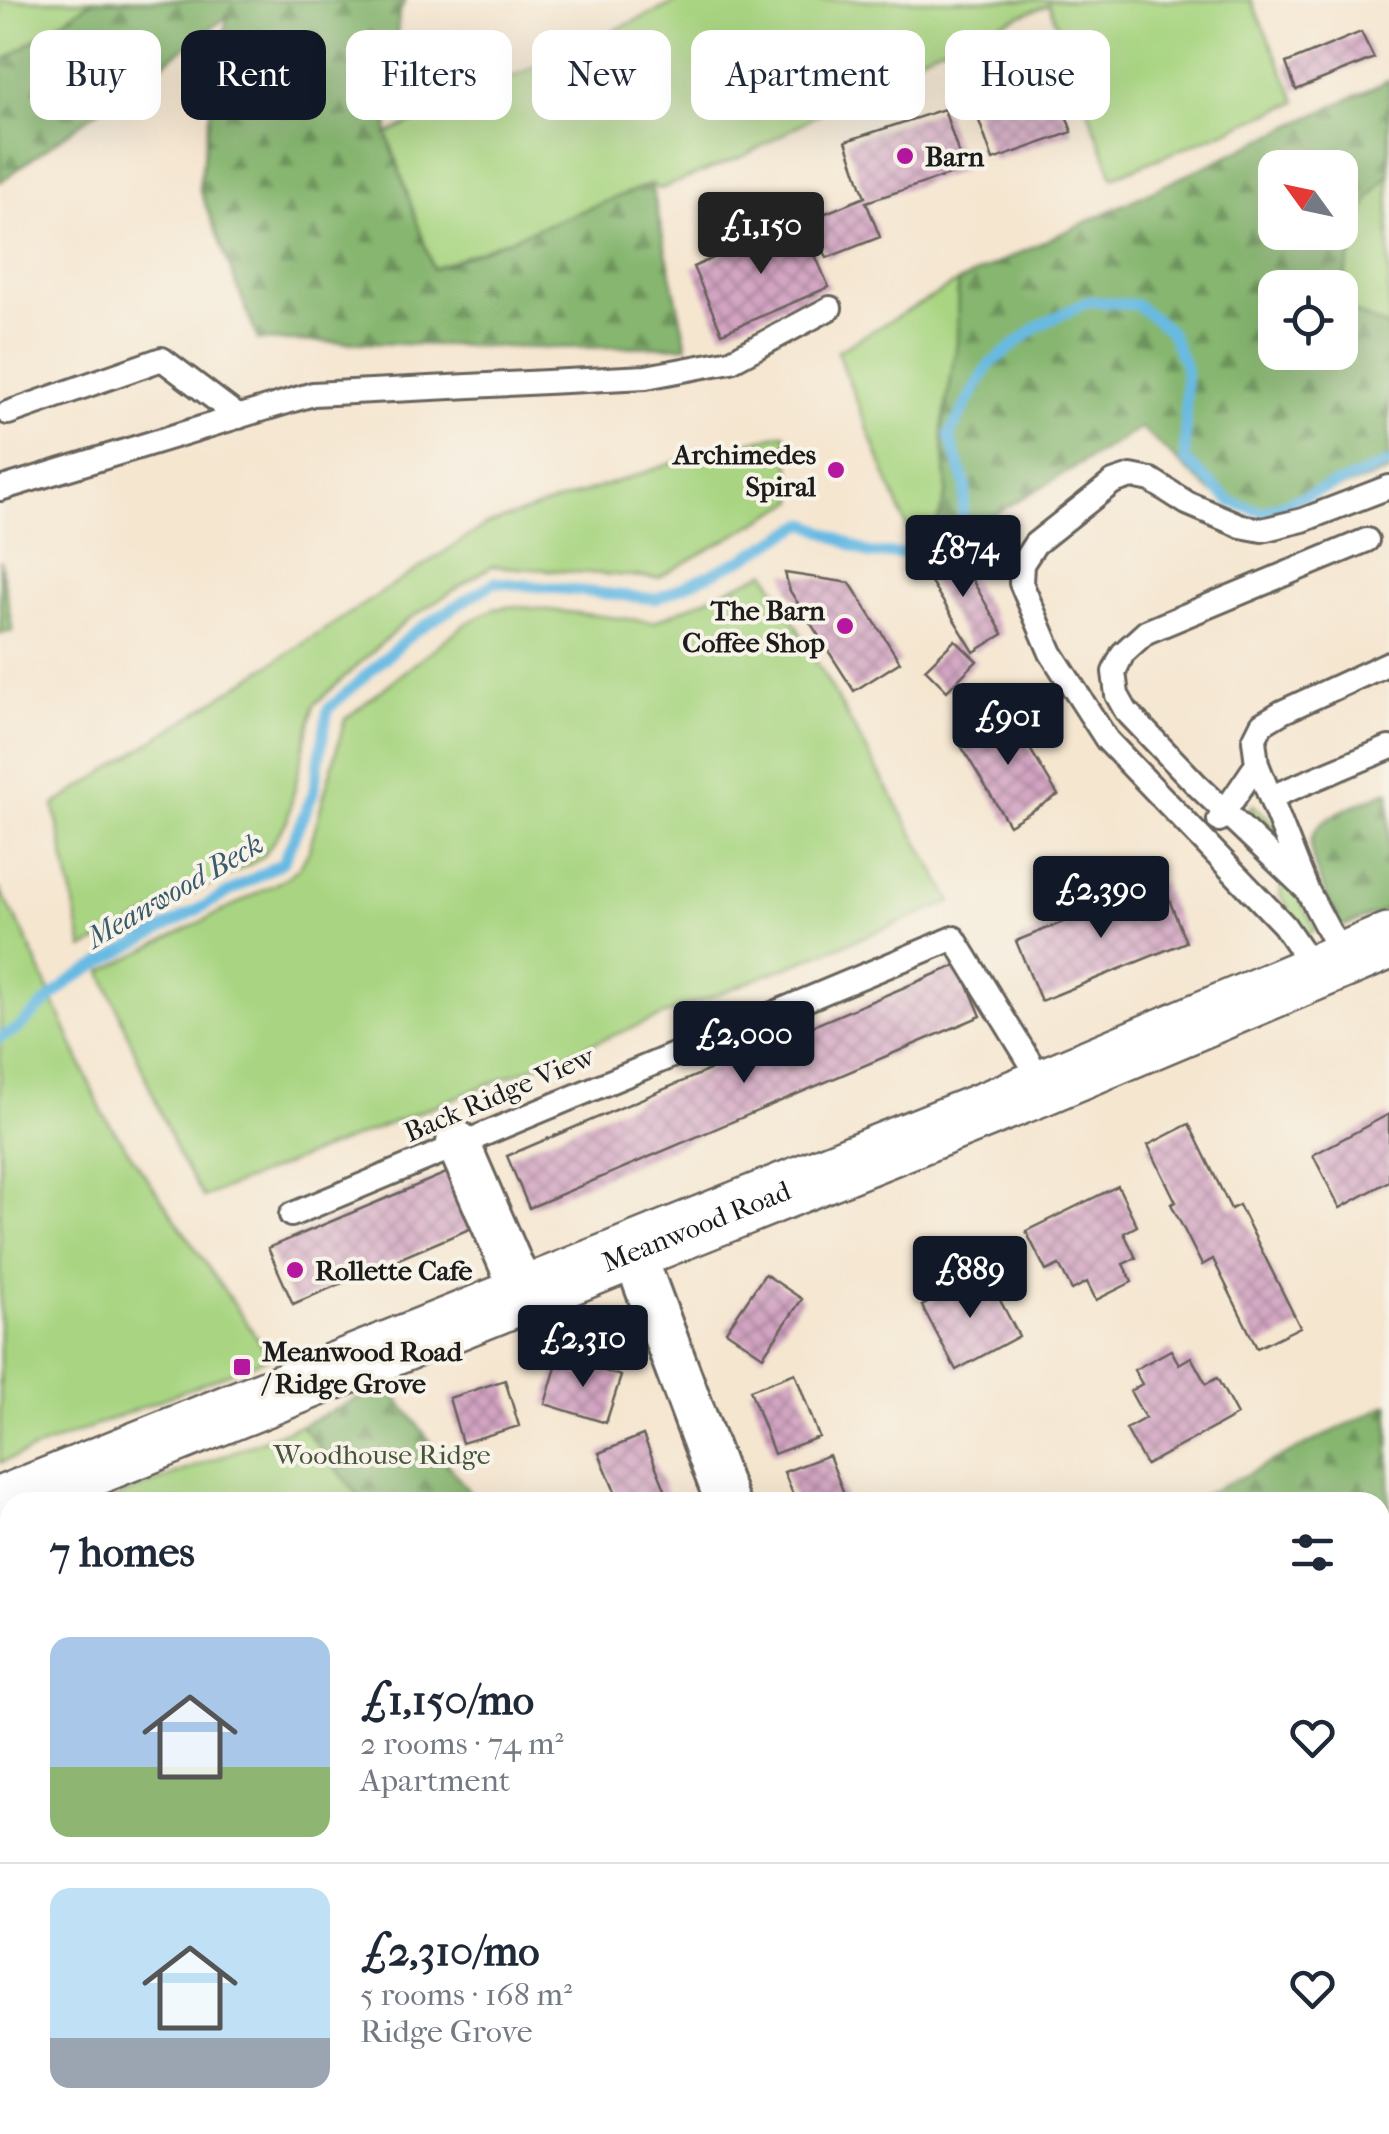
<!DOCTYPE html>
<meta charset="utf-8">
<style>
:root{--surface:#fff;--page:#f6f6f7;--text:#1f2937;--muted:#747a83;--line:#e0e1e3;--accent:#111827}
body{margin:0;font-family:"IM FELL French Canon",serif;background:var(--page);color:var(--text);height:100vh;display:flex;flex-direction:column;font-size:38px;white-space:nowrap}
*{box-sizing:border-box;margin:0}
p{font-size:32px;color:var(--muted)}
.icon{flex:none;width:55px;height:55px;fill:none;stroke:currentColor;stroke-width:2;stroke-linecap:round;stroke-linejoin:round}
.map{position:relative;flex:1;overflow:hidden}
.side{position:absolute;left:0px;top:1492px;width:1390px;height:642px;display:flex;flex-direction:column;background:var(--surface);border-radius:30px 30px 0 0;box-shadow:0 10px 40px #0002}
.side>*{flex:none}
.banner{position:absolute;left:30px;top:30px;width:1330px;height:90px;display:flex;gap:20px}
.needle{width:65px;rotate:303deg}
.controls{position:absolute;left:1258px;top:150px;display:grid;gap:20px}
.controls a{display:grid;place-items:center;width:100px;height:100px;border-radius:20px;background:var(--surface);box-shadow:0 10px 40px #0002;font-size:50px}
.price{position:absolute;translate:-50% -85px;padding:0 22px;border-radius:10px;background:var(--accent);color:#fff;font-size:32px;line-height:65px;filter:drop-shadow(0 2px 5px #0008)}
.price::after{content:'';position:absolute;left:50%;top:60px;width:30px;height:22px;margin-left:-15px;background:inherit;clip-path:polygon(0 0,100% 0,50% 100%)}
.price.selected{background:#222;color:#fff}
ul{padding:0;list-style:none}
li{display:flex;align-items:center;gap:30px;height:250px;padding:0 50px}
li+li{border-top:2px solid var(--line)}
li span{display:grid;place-items:center;flex:none;width:280px;height:200px;border-radius:20px;color:#555}
li>.icon{margin-inline-start:auto}
span .icon{width:120px;height:120px;fill:#fffc;stroke-width:1}
li b{font-size:42px}
h2{display:flex;justify-content:space-between;align-items:center;height:120px;padding:0 50px;font-size:42px}
.tag{padding:0 35px;border-radius:20px;background:var(--surface);box-shadow:0 10px 40px #0002;font-size:35px;line-height:90px}
.tag.selected{background:var(--accent);color:#fff}
.map>svg:first-child{display:block}
.green{fill:#a9d582;stroke:#62784f;stroke-width:2.5}
.forest{fill:url(#forest-firs);stroke:#516946;stroke-width:2.5;fill-rule:evenodd}
.lines{fill:none;stroke-linecap:round;stroke-linejoin:round}
.stream{stroke:#68bae3;stroke-width:11}
.building{fill:url(#building-cross-hatch)}
.service-casing{stroke:#68635b;stroke-width:28}
.minor-casing{stroke:#68635b;stroke-width:48}
.tertiary-casing{stroke:#68635b;stroke-width:60}
.service{stroke:#fff;stroke-width:22}
.minor{stroke:#fff;stroke-width:42}
.tertiary{stroke:#fff;stroke-width:55}
.poi-dot{fill:#b5179e;stroke:#f7f3e8;stroke-width:4}
.labels{text-anchor:middle;dominant-baseline:central;stroke-width:8;stroke-linejoin:round;paint-order:stroke}
.poi-label{font-size:28px;font-weight:bold;fill:#1c1c1c;stroke:#f7f3e8;text-anchor:start}
.street-label{font-size:28px;fill:#1c1c1c;stroke:#f7f3e8}
.park-label{font-size:28px;fill:#46543b;stroke:#f7f3e8}
.water-label{font-size:30px;font-style:italic;fill:#3a5b6c;stroke:#f7f3e8}
</style>
<div class="map">
<svg width="1389" height="2134" viewBox="0 0 1389 2134">
<defs>
<pattern id="forest-firs" width="22" height="20" patternUnits="userSpaceOnUse" patternTransform="scale(2.5)"><rect width="22" height="20" fill="#86b670"/><path d="M5 1l3.5 6h-7zM16 11l3.5 6h-7z" fill="#6d935b"/></pattern>
<pattern id="building-cross-hatch" width="8" height="8" patternUnits="userSpaceOnUse" patternTransform="scale(2.5)"><rect width="8" height="8" fill="#d3a4c2"/><path d="M0 0l8 8M0 8l8-8" fill="none" stroke="#aa859d"/></pattern>
</defs>
<rect width="100%" height="100%" fill="#f7f3e8"/>
<filter id="ink" filterUnits="userSpaceOnUse"><feTurbulence type="fractalNoise" baseFrequency=".01" numOctaves="2"/><feDisplacementMap in="SourceGraphic" scale="20" xChannelSelector="R" yChannelSelector="G"/><feConvolveMatrix kernelMatrix="1 2 1 2 8 2 1 2 1" color-interpolation-filters="sRGB"/></filter>
<filter id="wash" filterUnits="userSpaceOnUse"><feTurbulence type="fractalNoise" baseFrequency=".0048" numOctaves="4" result="noise"/><feDisplacementMap in="SourceGraphic" scale="40" xChannelSelector="R" yChannelSelector="G"/><feGaussianBlur stdDeviation="2.25" result="paint"/><feColorMatrix in="noise" values="0 0 0 0 0 0 0 0 0 0 0 0 0 0 0 0 0 1.4 0 .05"/><feComposite in="paint" operator="in"/></filter>
<g filter="url(#wash)">
<rect width="100%" height="100%" fill="#f5e6d0"/>
<path class="green" d="M0,0H94L0,63Z
M681,0H1251L1297,102L1113,177L1049,4L927,53L744,156L660,189L651,184L433,269L387,134Z
M1389,174V328L1350,311L1345,274L1368,200Z
M958,282L957,343L942,430L947,491L937,523L923,539L910,536L837,351Z
M785,433L795,501L658,578L492,566L406,621L314,705L287,821L262,858L83,949L54,805L486,525L682,460Z
M766,572L952,902L203,1197L178,1155L102,972L283,880L299,868L309,850L345,719L465,624L494,609L514,606L654,622Z
M1253,805L1274,823L1292,867L1244,814Z
M1282,883H1287L1296,892L1316,929L1305,936L1280,895Z
M0,890L24,933L103,1114L270,1357L0,1463Z
M301,1425L364,1502H105Z
M10,1540V2040L0,2049V1544Z"/>
<path class="forest" d="M94,0H405L399,14L387,134L433,269L651,184L687,346L542,348L258,340L199,188L218,56L228,16L0,182V63Z
M1389,80V174L1368,200L1345,274L1350,310L1389,328V472L1260,513L1210,491L1141,428L987,519L953,546L937,523L947,491L942,430L957,343L958,282ZM1275,168H1340V232H1275ZM1275,288H1340V352H1275Z
M0,560L13,631L0,634Z
M1389,791V909L1339,928C1302,833 1286,831 1389,791Z
M387,1385L473,1497L477,1502H364L301,1425Z
M1389,1404V1861L1380,1869V1502H1190Z
M10,2040V2125H207V2134H0V2049Z
M292,2125H957L946,2134H280Z"/>
<g class="lines">
<path class="stream" d="M0,1038L17,1029L71,980L283,862L313,794L328,709L414,632L495,582L656,599L743,559L806,523L870,554L923,553L961,527L966,486L949,435L989,365L1038,326L1089,301L1137,305L1170,331L1186,369L1185,460L1231,502L1262,512L1389,464"/>
</g>
<g id="blocks">
<path class="building" d="M1361,32L1374,58L1296,90L1286,63Z
M1052,76L1072,132L993,160L968,90L995,80L1000,94Z
M944,109L964,170L866,202L880,237L827,258L811,219L865,197L846,141Z
M800,220L829,287L722,333L693,267Z
M953,546L1003,634L974,652L923,569Z
M785,573L850,583L900,662L854,691L790,591Z
M955,640L977,661L947,691L925,669Z
M1007,711L1058,795L1009,825L958,741Z
M1162,882L1186,942L1041,1001L1016,941Z
M959,964L981,1016L529,1208L507,1156Z
M1389,1114V1181L1340,1208L1313,1155Z
M1189,1124L1231,1209L1239,1205L1300,1327L1257,1348L1213,1259L1202,1265L1171,1204L1176,1202L1148,1145Z
M451,1171L474,1227L293,1304L268,1248Z
M1118,1186L1137,1226L1124,1233L1136,1258L1123,1264L1132,1282L1096,1300L1087,1282L1072,1290L1059,1265L1046,1271L1026,1231Z
M985,1272L1019,1336L956,1370L922,1306Z
M765,1274L802,1299L763,1356L726,1331Z
M1171,1350L1179,1364L1191,1357L1206,1384L1217,1378L1237,1415L1146,1465L1126,1429L1145,1418L1130,1391L1142,1384L1134,1370Z
M559,1357L621,1376L606,1423L545,1404Z
M795,1373L819,1437L774,1454L750,1390Z
M505,1380L519,1426L462,1443L449,1398Z
M643,1435L667,1494L646,1502H619L599,1453Z
M829,1455L847,1502H796L784,1472Z"/>
</g>
</g>
<g filter="url(#ink)">
<use href="#blocks" fill-opacity="0" stroke="#68635b" stroke-width="2.5"/>
<g class="lines">
<defs>
<path id="service" d="M8,413L162,359L239,417
M0,489L313,394L646,377L731,361L830,308
M1271,797L1389,748
M1219,820L1257,764
M1307,890L1197,785L1126,711L1117,695L1114,672L1123,653L1146,632L1367,540
M1344,960L1307,890L1257,764L1254,740L1262,724L1282,712L1389,663
M1316,972L1284,925L1107,740L1051,653L1021,583L1022,564L1035,544L1113,482L1131,476L1151,480L1187,503L1241,526L1262,530L1303,520L1389,487
M291,1215L954,938L1044,1085"/>
<path id="minor" d="M458,1143L523,1293
M633,1251L727,1502"/>
<g id="tertiary">
<path id="s1" d="M0,1505L1045,1086L1389,941"/>
</g>
</defs>
<use href="#service" class="service-casing"/>
<use href="#minor" class="minor-casing"/>
<use href="#tertiary" class="tertiary-casing"/>
<use href="#service" class="service"/>
<use href="#minor" class="minor"/>
<use href="#tertiary" class="tertiary"/>
</g>
</g>
<g class="poi-dot">
<circle cx="905" cy="156" r="10"/>
<circle cx="836" cy="470" r="10"/>
<circle cx="845" cy="626" r="10"/>
<circle cx="295" cy="1270" r="10"/>
<rect x="232" y="1357" width="20" height="20" rx="5"/>
</g>
<g class="labels">
<g class="poi-label">
<text x="925" y="156">Barn</text>
<text x="816" y="454" text-anchor="end">Archimedes<tspan x="816" dy="32">Spiral</tspan></text>
<text x="825" y="610" text-anchor="end">The Barn<tspan x="825" dy="32">Coffee Shop</tspan></text>
<text x="315" y="1270">Rollette Cafe</text>
<text x="262" y="1351">Meanwood Road<tspan x="262" dy="32">/ Ridge Grove</tspan></text>
</g>
<g class="street-label">
<text transform="translate(499 1094) rotate(-23)">Back Ridge View</text>
<text stroke="none"><textPath href="#s1" startOffset="750">Meanwood Road</textPath></text>
</g>
<g class="park-label">
<text x="382" y="1454">Woodhouse Ridge</text>
</g>
<g class="water-label">
<text transform="translate(175 891) rotate(-30)">Meanwood Beck</text>
</g>
</g>
</svg>
<div class="controls">
<a><svg class="needle" viewBox="-14 -14 28 28"><path d="M0-13l5 13h-10z" fill="#e53935"/><path d="M0 13l5-13h-10z" fill="#747a83"/></svg></a>
<a><svg class="icon" aria-label="locate" viewBox="0 0 24 24"><circle cx="12" cy="12" r="6"/><path d="M12 2v4M12 18v4M2 12h4M18 12h4"/></svg></a>
</div>
<b class="price selected" style="left:761px;top:277px">£1,150</b>
<b class="price" style="left:963px;top:600px">£874</b>
<b class="price" style="left:1008px;top:768px">£901</b>
<b class="price" style="left:1101px;top:941px">£2,390</b>
<b class="price" style="left:744px;top:1086px">£2,000</b>
<b class="price" style="left:970px;top:1321px">£889</b>
<b class="price" style="left:583px;top:1390px">£2,310</b>
<div class="banner">
<a class="tag">Buy</a>
<a class="tag selected">Rent</a>
<a class="tag">Filters</a>
<a class="tag">New</a>
<a class="tag">Apartment</a>
<a class="tag">House</a>
</div>
<section class="side">
<h2>7 homes<svg class="icon" aria-label="filters" viewBox="0 0 24 24"><path d="M4 7h16M4 17h16"/><circle cx="9" cy="7" r="2"/><circle cx="15" cy="17" r="2"/></svg></h2>
<ul>
<li><span style="background:linear-gradient(#a9c7e8 65%,#8fb573 0)"><svg class="icon" aria-label="home" viewBox="0 0 24 24"><path d="M3 11l9-7 9 7M6 9v11h12V9"/></svg></span><div><b>£1,150/mo</b><p>2 rooms · 74 m²</p><p>Apartment</p></div><svg class="icon" aria-label="heart" viewBox="0 0 24 24"><path d="M12 20l-8-8c-3-5 5-10 8-4 3-6 11-1 8 4z"/></svg></li>
<li><span style="background:linear-gradient(#bfe0f5 75%,#9aa5b1 0)"><svg class="icon" aria-label="home" viewBox="0 0 24 24"><path d="M3 11l9-7 9 7M6 9v11h12V9"/></svg></span><div><b>£2,310/mo</b><p>5 rooms · 168 m²</p><p>Ridge Grove</p></div><svg class="icon" aria-label="heart" viewBox="0 0 24 24"><path d="M12 20l-8-8c-3-5 5-10 8-4 3-6 11-1 8 4z"/></svg></li>
</ul>
</section>
</div>
